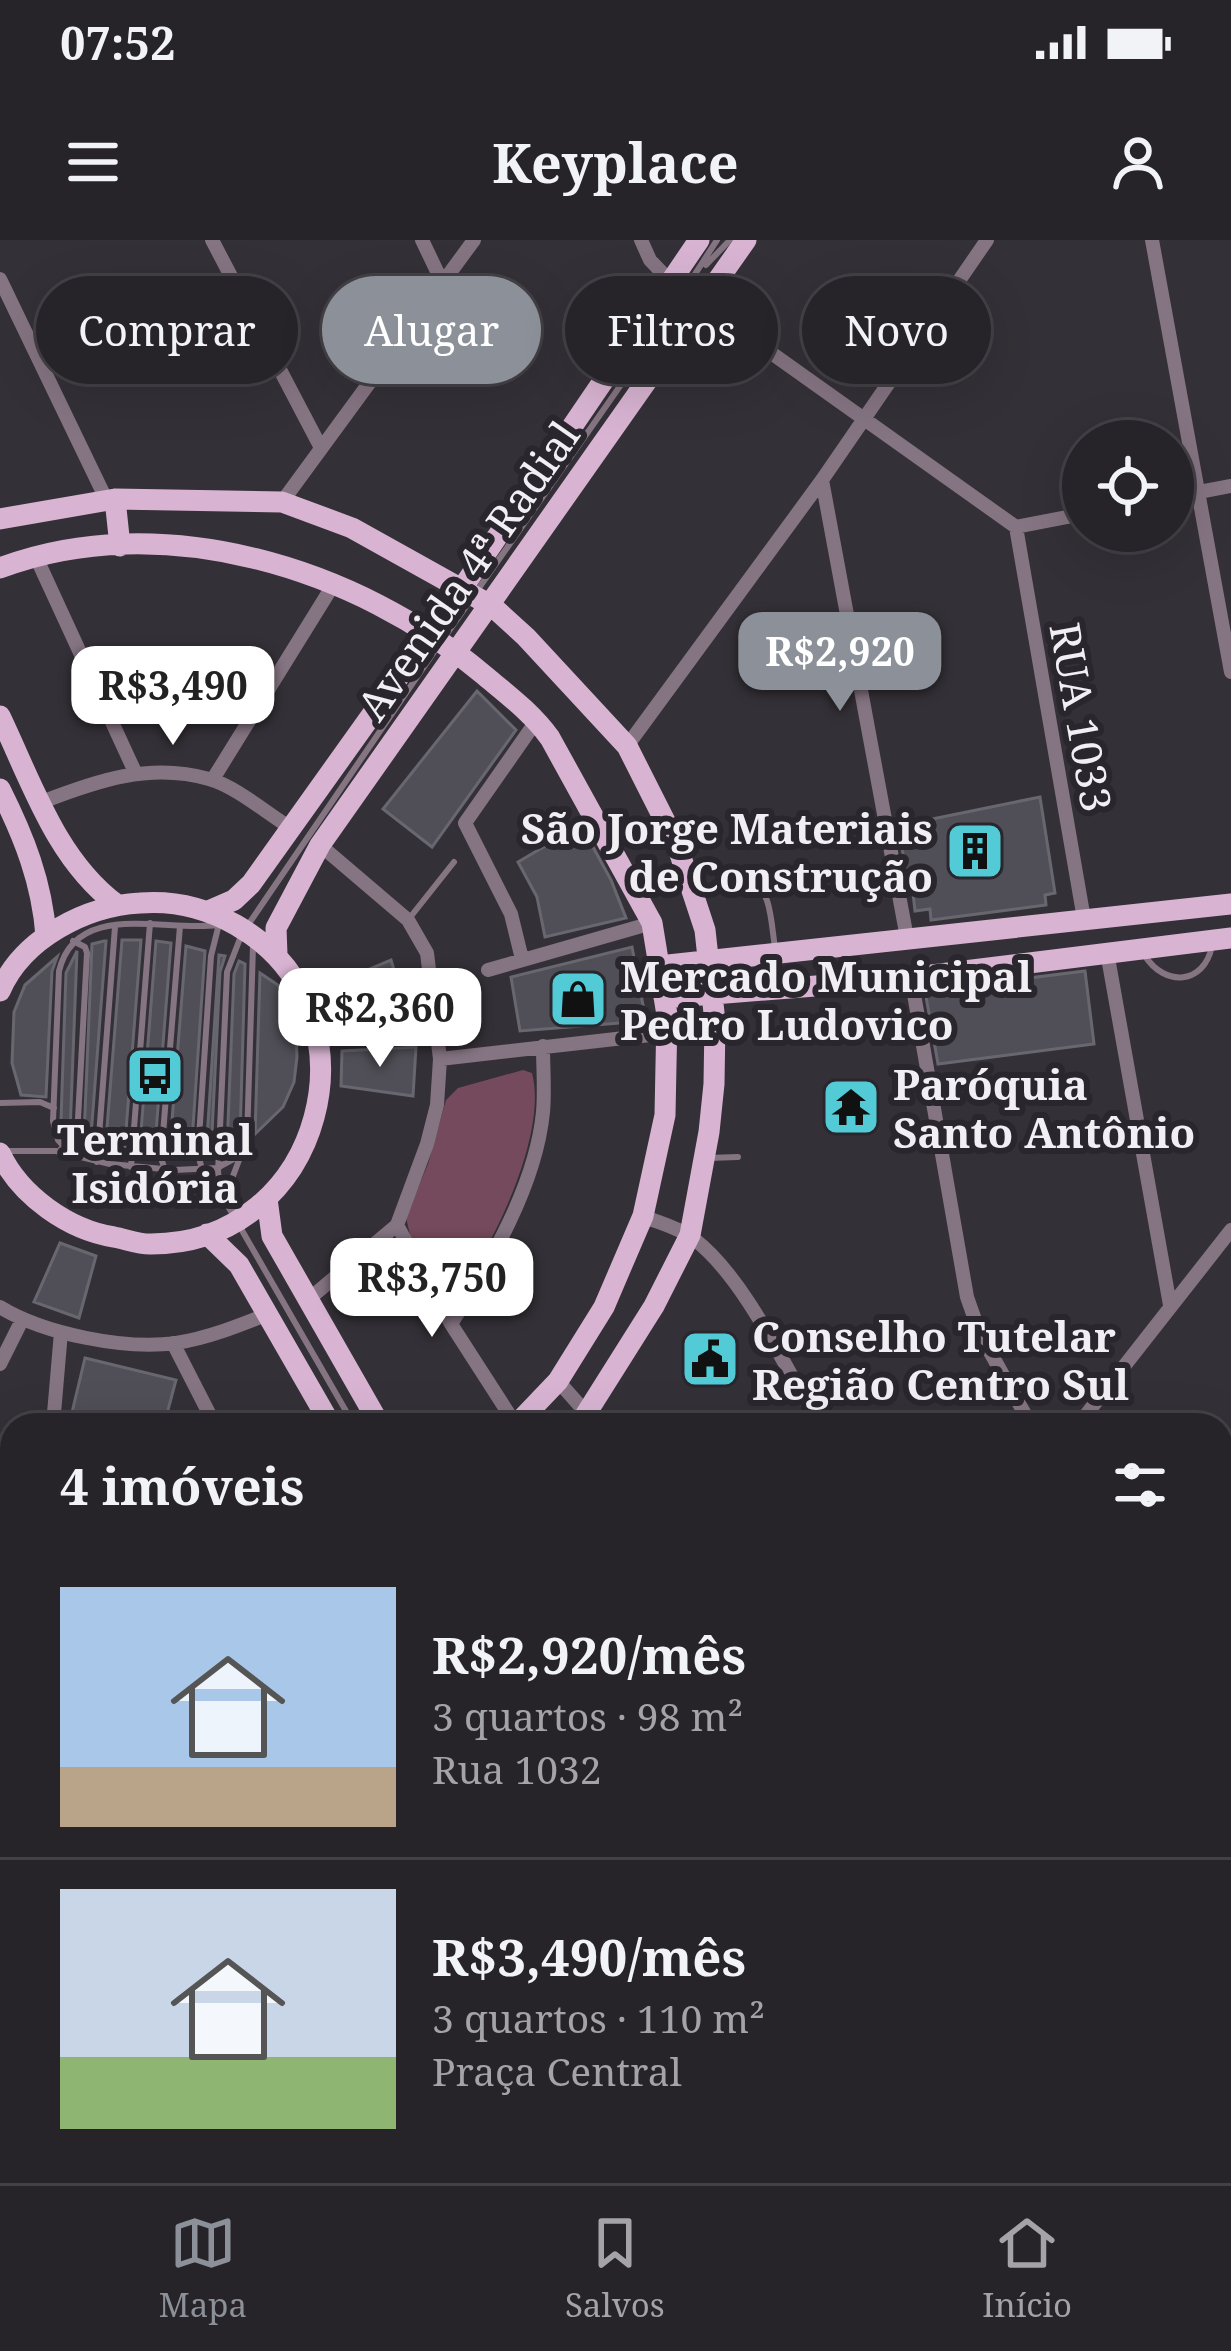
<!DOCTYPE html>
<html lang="pt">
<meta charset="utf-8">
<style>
:root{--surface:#272429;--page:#333035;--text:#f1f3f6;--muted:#a4a4a8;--line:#434146;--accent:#8c9099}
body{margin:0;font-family:"Noto Serif",serif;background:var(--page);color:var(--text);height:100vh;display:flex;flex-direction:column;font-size:45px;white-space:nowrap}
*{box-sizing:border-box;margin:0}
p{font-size:39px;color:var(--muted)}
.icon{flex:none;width:66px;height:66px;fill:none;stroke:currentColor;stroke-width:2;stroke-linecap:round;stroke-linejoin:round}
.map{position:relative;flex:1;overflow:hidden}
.sheet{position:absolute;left:0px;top:1173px;width:1233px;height:771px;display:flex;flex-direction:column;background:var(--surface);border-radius:36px 36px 0 0;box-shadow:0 12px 48px #0002,0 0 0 3px var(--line)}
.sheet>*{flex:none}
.top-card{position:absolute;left:36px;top:36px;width:1161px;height:108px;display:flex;gap:24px}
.controls{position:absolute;left:1062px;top:180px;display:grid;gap:24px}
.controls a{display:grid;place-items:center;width:132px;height:132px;border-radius:50%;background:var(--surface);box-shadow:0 12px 48px #0002,0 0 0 3px var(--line);font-size:60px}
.price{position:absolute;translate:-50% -102px;padding:0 27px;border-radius:24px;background:#fff;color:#222;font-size:39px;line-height:78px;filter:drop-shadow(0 3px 6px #0008)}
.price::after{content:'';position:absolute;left:50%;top:72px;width:36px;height:27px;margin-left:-18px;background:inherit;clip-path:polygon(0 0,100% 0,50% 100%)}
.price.selected{background:var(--accent);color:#fff}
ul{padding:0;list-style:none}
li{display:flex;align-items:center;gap:36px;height:300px;padding:0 60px}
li+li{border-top:3px solid var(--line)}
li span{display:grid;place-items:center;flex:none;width:336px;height:240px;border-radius:0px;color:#555}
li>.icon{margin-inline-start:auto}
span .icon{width:144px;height:144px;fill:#fffc;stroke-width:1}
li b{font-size:51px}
h2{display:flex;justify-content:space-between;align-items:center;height:144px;padding:0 60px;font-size:51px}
.tag{padding:0 42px;border-radius:54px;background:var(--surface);box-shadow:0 12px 48px #0002,0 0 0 3px var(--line);font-size:42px;line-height:108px}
.tag.selected{background:var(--accent);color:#fff}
.status{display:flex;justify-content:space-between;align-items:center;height:84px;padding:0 60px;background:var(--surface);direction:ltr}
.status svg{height:33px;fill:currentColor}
header{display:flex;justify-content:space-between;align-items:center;height:156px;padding:0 60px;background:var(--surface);font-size:54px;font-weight:700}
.menu{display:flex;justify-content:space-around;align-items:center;height:168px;border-top:3px solid var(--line);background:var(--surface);font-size:33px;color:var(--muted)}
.menu a{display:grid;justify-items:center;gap:6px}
.menu .selected{color:var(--accent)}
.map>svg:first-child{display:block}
.green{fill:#754a5c}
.building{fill:#504f57;stroke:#68676f;stroke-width:3}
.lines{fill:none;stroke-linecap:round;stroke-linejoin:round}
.lane{stroke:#857482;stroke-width:6}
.street{stroke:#857482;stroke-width:14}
.secondary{stroke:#b498b0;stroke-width:18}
.primary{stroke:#d8b4d2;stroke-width:21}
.labels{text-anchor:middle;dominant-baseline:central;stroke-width:12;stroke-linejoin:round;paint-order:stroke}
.street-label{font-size:42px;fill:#f1eff3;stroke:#2a262d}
.poi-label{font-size:42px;font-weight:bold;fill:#f1eff3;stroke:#2a262d;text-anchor:start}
</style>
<div class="status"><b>07:52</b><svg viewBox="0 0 49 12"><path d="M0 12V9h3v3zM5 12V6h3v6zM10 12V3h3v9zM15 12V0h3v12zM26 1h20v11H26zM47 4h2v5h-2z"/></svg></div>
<header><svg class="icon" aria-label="menu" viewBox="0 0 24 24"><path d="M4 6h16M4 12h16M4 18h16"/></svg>Keyplace<svg class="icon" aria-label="person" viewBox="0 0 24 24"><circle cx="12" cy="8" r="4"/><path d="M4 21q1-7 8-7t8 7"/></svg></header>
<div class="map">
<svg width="1231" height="1943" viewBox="0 0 1231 1943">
<rect width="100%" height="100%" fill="#343037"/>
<path class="green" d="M523,830L532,833C548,893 494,1004 459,1052L445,1054L410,995L406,977L428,924L446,860L458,848Z"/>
<path class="building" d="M477,451L516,490L432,607L383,569Z
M1040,557L1055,653L1045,655L1046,665L931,680L930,669L915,671L911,635L907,636L898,586Z
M581,585L611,640L626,678L545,697L537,657L518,622Z
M122,700H141L124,916L105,913Z
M104,701H106L90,909L77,906L84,897L92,704Z
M156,701L171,703L154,918L139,917Z
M186,706L205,711L191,916L169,918Z
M632,707L646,781L520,791L511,737Z
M77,711L70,893L65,897L61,880L66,733Z
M219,715L225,716L220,732L211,913L206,914Z
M57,717L52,731L46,857L21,855L12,823L14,772L25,745Z
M391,720L404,764L352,773L341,741Z
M239,721L245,724L240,898L237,904L227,908L234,734Z
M1085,731L1094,804L938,824L925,751Z
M260,733L278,745L295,774L297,817L294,842L283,867L255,894Z
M416,807L413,856L341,846L342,811Z
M60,1003L96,1016L79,1078L34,1062Z
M85,1118L176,1140L164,1185H69Z"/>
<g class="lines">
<path class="lane" d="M706,25L730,0
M444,398L655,96L717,0
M697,652L752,640C772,652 771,685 775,707
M408,680L454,622
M219,684L211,716L198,913L202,930L220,955
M248,685L436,409
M241,696L227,732L218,933L225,961L354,1185
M1145,716C1165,747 1204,745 1212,706
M0,863L40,862L54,868
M61,909L77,897L87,713L85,707L73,701
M6,911H56L110,924L174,930L217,928L239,916
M73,917L58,900L53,881L59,731C76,660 165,692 217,685
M708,918L738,917
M97,922L115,687
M131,927L150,683
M165,930L161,918L180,686
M234,971L233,936L247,899L253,706
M248,1932L254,1943
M752,1932L755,1943
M775,1932L780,1943
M1170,1943L1175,1932"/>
<path class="street" d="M212,0L320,206
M422,0L444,46
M641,0L650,20L670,41L1016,287
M1152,0L1231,432
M0,39L106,259
M822,240L907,698
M1173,257L1231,246
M282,262L474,0
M1016,287L1084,679
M1016,287L1083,274
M36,317L135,532
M627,506L822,240L987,0
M213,539L335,342
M42,562C96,541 150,522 209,539C237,547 266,573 291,588
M1107,712L1170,1065
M522,719L511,674L465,583L537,480
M488,730L652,683
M911,737L967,1057L980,1094L1031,1185
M440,819L668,793
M643,976C659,983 680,988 694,999C745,1038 786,1129 819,1185
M397,985L451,1084L516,1185
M309,1059L397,985L427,904L437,865L440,819L427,713L408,680L320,605
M0,1067C44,1094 125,1110 176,1103C208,1098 238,1086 268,1074
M451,1084C490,1023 536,945 543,872C545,851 543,828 543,806
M173,1103L215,1185
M0,1124L22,1080
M558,1141L597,1185
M53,1185L61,1092
M1078,1185L1231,990
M1221,1199L1231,1198
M1221,1309L1231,1368
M1221,1395L1231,1393
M0,1576L12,1581
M1221,1585L1231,1584
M103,1932L109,1943
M540,1932L545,1943"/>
<path class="secondary" d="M1221,1783L1231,1781
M1221,1816L1231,1814
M299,1943L318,1932"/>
<path class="primary" d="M115,259L120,306
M0,279L115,259L282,262L352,288L492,366L526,397L627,506L677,605L705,690L715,782L714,844L709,892L690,995L654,1066L579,1185
M0,328C161,267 358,328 484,435C508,455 532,473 550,498L652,683L667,775L665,875L643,976L604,1067L558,1141L516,1185
M0,476C32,543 56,619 116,664
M0,549C24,597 42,642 46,696
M211,670L234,660L251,644L463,347L699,0
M277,715L276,688L320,605L746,0
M659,726L1231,664
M0,751C23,698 86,666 140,663C176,660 206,668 236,685C386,771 323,1005 150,1004C138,1004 125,999 114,997C69,990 20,956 0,913
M664,758L891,740L1231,698
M267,959L272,996L380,1185
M207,994L239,1025L331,1185
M0,1315L12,1318
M0,1370L12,1371
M738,1932L742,1943
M792,1932L796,1943"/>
</g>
<defs>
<symbol id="building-square" viewBox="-11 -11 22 22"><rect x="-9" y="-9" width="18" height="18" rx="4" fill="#52cbd7" stroke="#2a262d"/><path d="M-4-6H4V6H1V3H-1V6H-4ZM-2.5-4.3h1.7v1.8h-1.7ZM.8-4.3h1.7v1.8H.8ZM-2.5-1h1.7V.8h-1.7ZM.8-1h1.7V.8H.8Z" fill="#111"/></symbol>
<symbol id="shop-square" viewBox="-11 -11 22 22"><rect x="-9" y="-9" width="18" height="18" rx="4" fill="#52cbd7" stroke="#2a262d"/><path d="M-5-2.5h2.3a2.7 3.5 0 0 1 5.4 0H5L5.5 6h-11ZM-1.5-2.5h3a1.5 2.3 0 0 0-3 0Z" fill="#111"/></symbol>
<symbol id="bus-square" viewBox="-11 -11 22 22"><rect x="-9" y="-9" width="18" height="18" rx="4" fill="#52cbd7" stroke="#2a262d"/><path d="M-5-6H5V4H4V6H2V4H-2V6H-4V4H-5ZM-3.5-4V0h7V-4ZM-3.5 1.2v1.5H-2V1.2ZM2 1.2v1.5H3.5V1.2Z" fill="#111"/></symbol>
<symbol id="temple-square" viewBox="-11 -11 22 22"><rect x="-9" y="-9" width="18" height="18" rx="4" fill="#52cbd7" stroke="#2a262d"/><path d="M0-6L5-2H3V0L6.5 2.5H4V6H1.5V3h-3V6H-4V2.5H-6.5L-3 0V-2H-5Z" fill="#111"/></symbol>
<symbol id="civic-square" viewBox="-11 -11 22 22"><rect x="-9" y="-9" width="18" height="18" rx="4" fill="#52cbd7" stroke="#2a262d"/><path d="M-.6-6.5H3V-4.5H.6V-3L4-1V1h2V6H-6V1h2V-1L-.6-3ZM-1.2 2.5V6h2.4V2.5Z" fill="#111"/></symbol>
</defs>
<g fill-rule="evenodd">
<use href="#building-square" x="942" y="578" width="66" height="66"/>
<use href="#shop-square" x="545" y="726" width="66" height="66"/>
<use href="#bus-square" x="122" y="803" width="66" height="66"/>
<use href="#temple-square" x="818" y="834" width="66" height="66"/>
<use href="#civic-square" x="677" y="1086" width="66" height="66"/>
</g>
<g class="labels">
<g class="street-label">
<text transform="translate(467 330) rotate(-55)">Avenida 4ª Radial</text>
<text transform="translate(1082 477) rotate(80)">RUA 1033</text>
</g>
<g class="poi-label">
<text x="933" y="587" text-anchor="end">São Jorge Materiais<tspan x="933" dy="48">de Construção</tspan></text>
<text x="620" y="735">Mercado Municipal<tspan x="620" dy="48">Pedro Ludovico</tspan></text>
<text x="893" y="843">Paróquia<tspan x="893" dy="48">Santo Antônio</tspan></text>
<text x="155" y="898" text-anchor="middle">Terminal<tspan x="155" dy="48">Isidória</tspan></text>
<text x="752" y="1095">Conselho Tutelar<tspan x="752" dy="48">Região Centro Sul</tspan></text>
</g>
</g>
</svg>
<div class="controls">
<a><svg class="icon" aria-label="locate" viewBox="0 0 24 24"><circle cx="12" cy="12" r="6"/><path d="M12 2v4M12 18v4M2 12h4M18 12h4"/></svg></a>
</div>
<b class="price selected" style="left:840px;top:474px">R$2,920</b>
<b class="price" style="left:173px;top:508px">R$3,490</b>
<b class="price" style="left:380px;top:830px">R$2,360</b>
<b class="price" style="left:432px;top:1100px">R$3,750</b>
<div class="top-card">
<a class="tag">Comprar</a>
<a class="tag selected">Alugar</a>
<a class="tag">Filtros</a>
<a class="tag">Novo</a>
</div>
<section class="sheet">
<h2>4 imóveis<svg class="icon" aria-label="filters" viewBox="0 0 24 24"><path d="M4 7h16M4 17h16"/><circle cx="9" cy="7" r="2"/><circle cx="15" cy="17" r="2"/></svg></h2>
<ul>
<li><span style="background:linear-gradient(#a9c7e8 75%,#b9a48a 0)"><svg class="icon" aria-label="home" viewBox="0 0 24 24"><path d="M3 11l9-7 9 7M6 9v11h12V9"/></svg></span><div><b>R$2,920/mês</b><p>3 quartos · 98 m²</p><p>Rua 1032</p></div></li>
<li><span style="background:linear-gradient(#c9d6e8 70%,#8fb573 0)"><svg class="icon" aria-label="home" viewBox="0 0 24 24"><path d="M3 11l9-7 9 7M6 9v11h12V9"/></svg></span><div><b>R$3,490/mês</b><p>3 quartos · 110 m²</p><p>Praça Central</p></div></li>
</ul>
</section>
</div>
<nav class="menu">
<a class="selected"><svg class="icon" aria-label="map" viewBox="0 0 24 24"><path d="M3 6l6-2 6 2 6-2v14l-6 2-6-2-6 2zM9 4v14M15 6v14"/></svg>Mapa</a>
<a><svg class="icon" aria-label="saved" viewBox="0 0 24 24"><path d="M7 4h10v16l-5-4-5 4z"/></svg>Salvos</a>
<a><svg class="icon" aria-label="home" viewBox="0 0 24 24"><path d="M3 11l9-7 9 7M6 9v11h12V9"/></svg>Início</a>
</nav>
